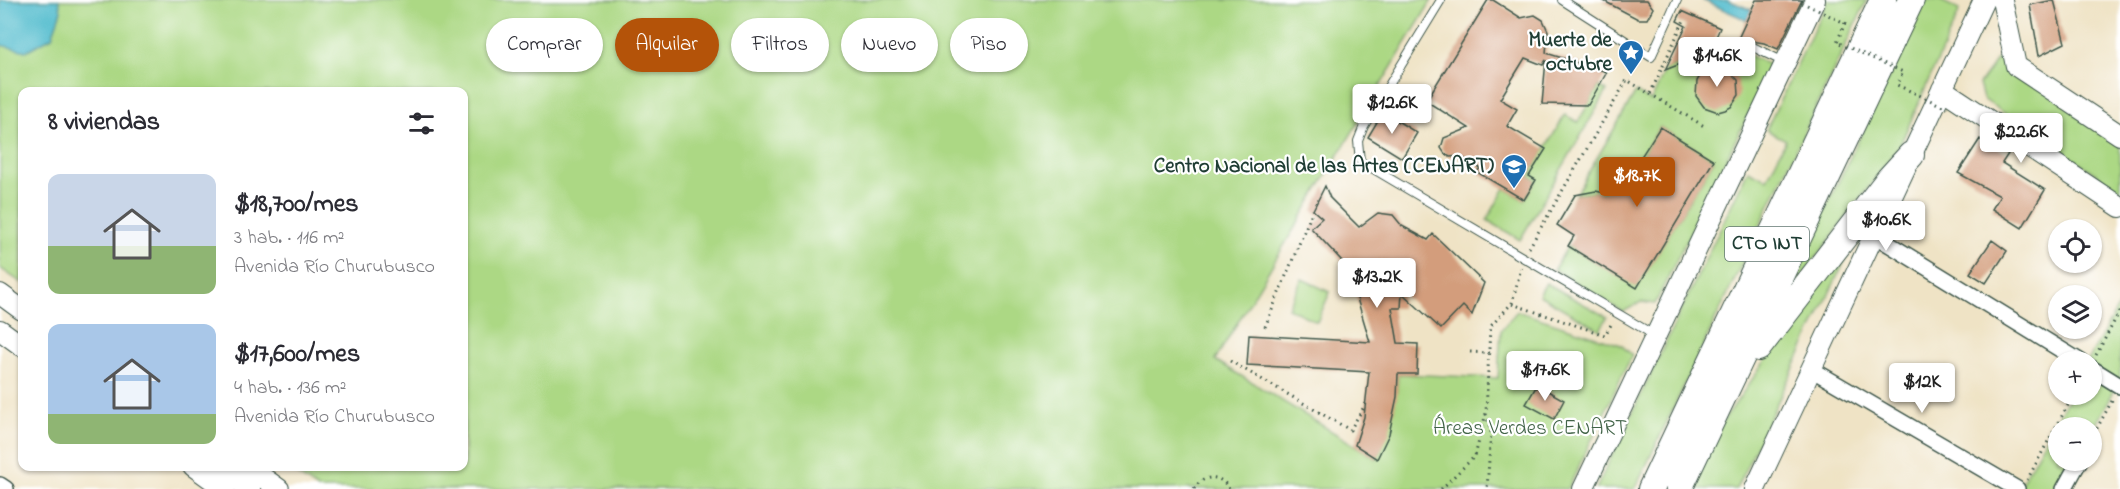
<!DOCTYPE html>
<html lang="es">
<meta charset="utf-8">
<style>
:root{--surface:#fff;--page:#f2f2f3;--text:#2b2b33;--muted:#7c7c81;--accent:#b45309}
body{margin:0;font-family:"Indie Flower",sans-serif;background:var(--page);color:var(--text);height:100vh;display:flex;flex-direction:column;font-size:22px;white-space:nowrap}
*{box-sizing:border-box;margin:0}
p{font-size:20px;color:var(--muted)}
.icon{flex:none;width:33px;height:33px;fill:none;stroke:currentColor;stroke-width:2;stroke-linecap:round;stroke-linejoin:round}
.map{position:relative;flex:1;overflow:hidden}
.panel{position:absolute;left:18px;top:87px;width:450px;height:384px;display:flex;flex-direction:column;background:var(--surface);border-radius:12px;box-shadow:0 2px 4px #0004}
.panel>*{flex:none}
.guide{position:absolute;left:486px;top:18px;width:570px;height:54px;display:flex;gap:12px}
.controls{position:absolute;left:2048px;top:219px;display:grid;gap:12px}
.controls a{display:grid;place-items:center;width:54px;height:54px;border-radius:50%;background:var(--surface);box-shadow:0 2px 4px #0004;font-size:30px}
.price{position:absolute;translate:-50% -51px;padding:0 14px;border-radius:6px;background:#fff;color:#222;font-size:20px;line-height:39px;filter:drop-shadow(0 2px 3px #0008)}
.price::after{content:'';position:absolute;left:50%;top:36px;width:18px;height:14px;margin-left:-9px;background:inherit;clip-path:polygon(0 0,100% 0,50% 100%)}
.price.active{background:var(--accent);color:#fff}
ul{padding:0;list-style:none}
li{display:flex;align-items:center;gap:18px;height:150px;padding:0 30px}
li span{display:grid;place-items:center;flex:none;width:168px;height:120px;border-radius:12px;color:#555}
li>.icon{margin-inline-start:auto}
span .icon{width:72px;height:72px;fill:#fffc;stroke-width:1}
li b{font-size:26px}
h2{display:flex;justify-content:space-between;align-items:center;height:72px;padding:0 30px;font-size:26px}
.pill{padding:0 21px;border-radius:27px;background:var(--surface);box-shadow:0 2px 4px #0004;font-size:21px;line-height:54px}
.pill.active{background:var(--accent);color:#fff}
.map>svg:first-child{display:block}
.green{fill:#acd884;stroke:#668a5c;stroke-width:1.5}
.water{fill:#51bccd;stroke:#387c80;stroke-width:1.5}
.building{fill:#d39d7c}
.lines{fill:none;stroke-linecap:round;stroke-linejoin:round}
.lane-casing{stroke:#3e564a;stroke-width:10}
.street-casing{stroke:#3e564a;stroke-width:18}
.secondary-casing{stroke:#3e564a;stroke-width:22}
.highway-casing{stroke:#3e564a;stroke-width:28}
.path{stroke:#3e564a;stroke-width:3;stroke-dasharray:1.5 4.5;stroke-linecap:butt}
.lane{stroke:#fff;stroke-width:8}
.street{stroke:#fff;stroke-width:15}
.secondary{stroke:#fff;stroke-width:20}
.highway{stroke:#fff;stroke-width:26}
.path-bridge{stroke:#3e564a;stroke-width:3;stroke-dasharray:1.5 4.5;stroke-linecap:butt}
.labels{text-anchor:middle;dominant-baseline:central;stroke-width:4.5;stroke-linejoin:round;paint-order:stroke}
.shield{fill:#fff;stroke:#627771;stroke-width:1.5}
.shield-label{font-size:20px;font-weight:bold;fill:#1f3d34}
.poi-label{font-size:21px;font-weight:bold;fill:#1f3d34;stroke:#fff;text-anchor:end}
.park-label{font-size:21px;fill:#426448;stroke:#fff}
</style>
<div class="map">
<svg width="2120" height="489" viewBox="0 0 2120 489">
<rect width="100%" height="100%" fill="#fff"/>
<filter id="ink" filterUnits="userSpaceOnUse"><feTurbulence type="fractalNoise" baseFrequency=".0167" numOctaves="2"/><feDisplacementMap in="SourceGraphic" scale="12" xChannelSelector="R" yChannelSelector="G"/><feConvolveMatrix kernelMatrix="1 2 1 2 8 2 1 2 1" color-interpolation-filters="sRGB"/></filter>
<filter id="wash" filterUnits="userSpaceOnUse"><feTurbulence type="fractalNoise" baseFrequency=".008" numOctaves="4" result="noise"/><feDisplacementMap in="SourceGraphic" scale="24" xChannelSelector="R" yChannelSelector="G"/><feGaussianBlur stdDeviation="1.35" result="paint"/><feColorMatrix in="noise" values="0 0 0 0 0 0 0 0 0 0 0 0 0 0 0 0 0 1.4 0 .05"/><feComposite in="paint" operator="in"/></filter>
<g filter="url(#wash)">
<rect width="100%" height="100%" fill="#efe3c5"/>
<path class="green" d="M0,0H1432L1215,360L1377,459C1390,431 1397,405 1398,374L1498,378L1501,330L1517,311L1621,345L1632,355L1568,489H318L286,467L464,466V92H22V283L0,268Z
M1828,0H1867L1635,489H1596L1748,170L1767,179L1786,140L1766,130Z
M1926,0H1939L1960,10L1900,145L1775,313Z
M1742,52L1772,66L1655,304L1641,302L1623,312L1554,269L1568,246L1637,287L1714,160L1660,127L1639,160L1620,171L1606,192H1584L1575,195L1636,92L1651,101L1665,70L1697,58L1701,67Z
M1998,58H2005L2120,136V190L1983,99L1979,84Z
M1599,86L1607,91L1520,240L1487,220L1505,188L1524,200L1536,180L1529,176L1565,115L1578,122Z
M1866,216L1736,489H1691L1721,424Z
M1302,279L1330,292L1317,322L1288,308Z
M1546,283L1607,317L1600,330L1539,295Z
M2120,303V380L2091,433V428H2058V460L2076,461L2060,489H2018L2070,395L2091,394V362L2088,361Z"/>
<path class="water" d="M0,0H59L61,11L52,37L26,51L0,45Z
M1702,0H1728L1752,10L1747,20Z"/>
<g id="blocks">
<path class="building" d="M1488,0H1493L1521,18L1535,15L1543,20L1548,31L1546,53L1607,72L1588,105L1542,104L1546,60L1543,65L1525,58L1500,99L1517,109L1507,126L1546,149L1529,176L1536,180L1524,200L1477,172L1480,168L1460,156L1450,157L1445,154L1441,148L1444,138L1469,128L1426,101Z
M1602,0H1647L1653,8L1647,19H1638Z
M1756,0H1802L1778,49L1764,43L1752,41L1748,44V49L1730,56Z
M2054,0L2065,43L2039,56L2030,5Z
M1682,11L1720,28L1709,53L1665,70L1686,26L1677,21Z
M1709,61L1726,68L1738,80L1739,95L1731,107L1725,110L1718,112L1704,107L1696,96L1697,81Z
M1383,112L1417,133L1402,158L1368,137Z
M1660,127L1714,160L1637,288L1568,246L1574,236L1557,225L1575,195L1596,191L1604,193L1620,171L1639,160Z
M1980,139L2008,154L2002,163L2045,190L2022,228L1992,209L2000,196L1958,173Z
M1325,186L1330,198L1359,227L1378,213L1393,215L1402,226L1428,240L1433,234L1484,283L1472,315L1463,306L1441,329L1402,293L1401,308H1392L1398,343L1418,344L1417,374H1398L1397,397L1389,434L1377,459L1355,445L1364,417L1369,372L1247,365L1249,335L1370,342L1353,285L1342,261L1311,228L1322,218L1313,210Z
M1992,240L2007,251L1986,283L1970,273Z
M1537,385L1564,400L1554,419L1526,404Z"/>
</g>
</g>
<g filter="url(#ink)">
<use href="#blocks" fill-opacity="0" stroke="#3e564a" stroke-width="1.5"/>
<g class="lines">
<defs>
<path id="lane" d="M1441,0L1364,126L1358,141L1360,161L1654,335
M1562,0L1651,57L1677,0
M1753,47L1784,62"/>
<path id="street" d="M1874,235L2081,362
M2091,368L2120,386
M1811,369L2017,489
M0,485L6,489
M2064,489L2080,460"/>
<path id="secondary" d="M2002,0L2016,66L2120,135
M1942,89L2120,207
M0,294L22,310
M0,330L22,346
M193,466L225,489
M218,466L250,489
M247,466L279,489
M1583,489L1815,0
M1755,489L1984,0"/>
<path id="highway" d="M1758,348L1889,179L1911,155
M1651,489L1883,0
M1679,489L1911,0"/>
</defs>
<use href="#lane" class="lane-casing"/>
<use href="#street" class="street-casing"/>
<use href="#secondary" class="secondary-casing"/>
<use href="#highway" class="highway-casing"/>
<path class="path" d="M1650,94L1704,126
M1529,248L1627,80L1650,94L1685,18
M1512,304L1605,335L1612,323
M1265,327L1313,210
M1470,352L1489,353
M2096,355L2120,311
M1230,361L1350,430L1367,402
M1486,414L1491,431L1487,489
M2091,439L2113,399
M2027,480L2074,394
M1194,489C1203,474 1221,474 1229,489
M1441,489L1475,456L1486,413L1490,327L1512,303L1521,268"/>
<use href="#lane" class="lane"/>
<use href="#street" class="street"/>
<use href="#secondary" class="secondary"/>
<use href="#highway" class="highway"/>
<path class="path-bridge" d="M1807,5L1845,23L1837,42L1903,72L1897,85L1947,108"/>
</g>
</g>
<defs>
<symbol id="sight-pin" viewBox="-11 -11 22 30"><path d="M0 17L-7.5 6A9.5 9.5 0 1 1 7.5 6Z" fill="#1f6fb2" stroke="#fff"/><path d="M0-6L1.8-2.2L6-1.7L2.9 1.2L3.7 5.4L0 3.3L-3.7 5.4L-2.9 1.2L-6-1.7L-1.8-2.2Z" fill="#fff"/></symbol>
<symbol id="university-pin" viewBox="-11 -11 22 30"><path d="M0 17L-7.5 6A9.5 9.5 0 1 1 7.5 6Z" fill="#1f6fb2" stroke="#fff"/><path d="M0-5L7-2L0 1L-7-2ZM-4 1L0 2.5L4 1V4Q0 6-4 4Z" fill="#fff"/></symbol>
</defs>
<g fill-rule="evenodd">
<use href="#sight-pin" x="1616" y="38" width="30" height="40"/>
<use href="#university-pin" x="1499" y="152" width="30" height="40"/>
</g>
<g class="labels">
<rect class="shield" x="1725" y="227" width="84" height="34" rx="4.5"/>
<g class="shield-label">
<text x="1767" y="244">CTO INT</text>
</g>
<g class="poi-label">
<text x="1612" y="41">Muerte de<tspan x="1612" dy="24">octubre</tspan></text>
<text x="1494" y="167">Centro Nacional de las Artes (CENART)</text>
</g>
<g class="park-label">
<text x="1530" y="429">Áreas Verdes CENART</text>
</g>
</g>
</svg>
<div class="controls">
<a><svg class="icon" aria-label="locate" viewBox="0 0 24 24"><circle cx="12" cy="12" r="6"/><path d="M12 2v4M12 18v4M2 12h4M18 12h4"/></svg></a>
<a><svg class="icon" aria-label="layers" viewBox="0 0 24 24"><path d="M12 4l9 5-9 5-9-5zM3 14l9 5 9-5"/></svg></a>
<a>+</a>
<a>−</a>
</div>
<b class="price" style="left:1717px;top:88px">$14.6K</b>
<b class="price" style="left:1392px;top:135px">$12.6K</b>
<b class="price" style="left:2021px;top:164px">$22.6K</b>
<b class="price active" style="left:1637px;top:208px">$18.7K</b>
<b class="price" style="left:1886px;top:252px">$10.6K</b>
<b class="price" style="left:1377px;top:309px">$13.2K</b>
<b class="price" style="left:1545px;top:402px">$17.6K</b>
<b class="price" style="left:1922px;top:414px">$12K</b>
<div class="guide">
<a class="pill">Comprar</a>
<a class="pill active">Alquilar</a>
<a class="pill">Filtros</a>
<a class="pill">Nuevo</a>
<a class="pill">Piso</a>
</div>
<section class="panel">
<h2>8 viviendas<svg class="icon" aria-label="filters" viewBox="0 0 24 24"><path d="M4 7h16M4 17h16"/><circle cx="9" cy="7" r="2"/><circle cx="15" cy="17" r="2"/></svg></h2>
<ul>
<li><span style="background:linear-gradient(#c9d6e8 60%,#8fb573 0)"><svg class="icon" aria-label="home" viewBox="0 0 24 24"><path d="M3 11l9-7 9 7M6 9v11h12V9"/></svg></span><div><b>$18,700/mes</b><p>3 hab. · 116 m²</p><p>Avenida Río Churubusco</p></div></li>
<li><span style="background:linear-gradient(#a9c7e8 75%,#8fb573 0)"><svg class="icon" aria-label="home" viewBox="0 0 24 24"><path d="M3 11l9-7 9 7M6 9v11h12V9"/></svg></span><div><b>$17,600/mes</b><p>4 hab. · 136 m²</p><p>Avenida Río Churubusco</p></div></li>
</ul>
</section>
</div>
